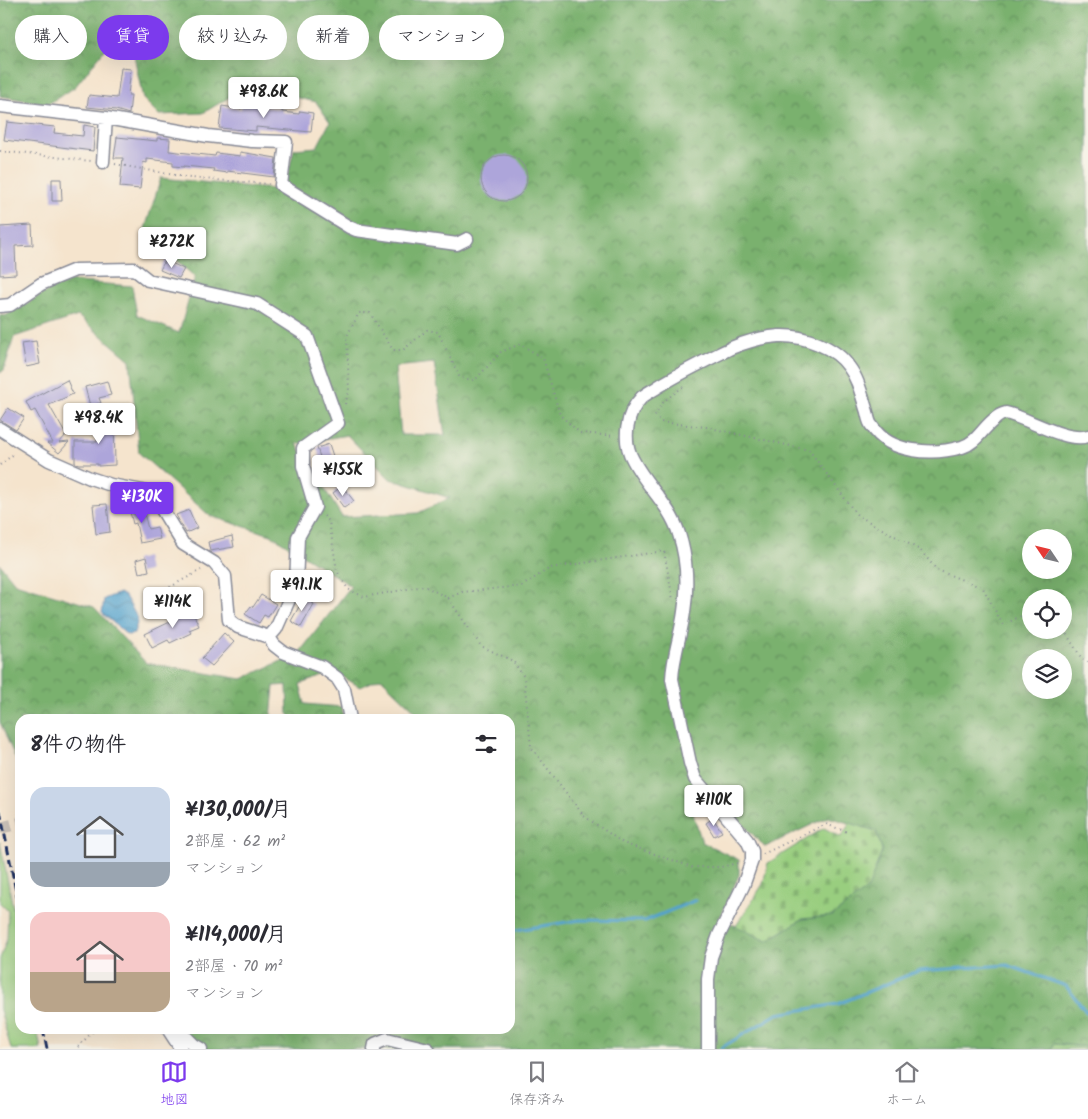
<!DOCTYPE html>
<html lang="ja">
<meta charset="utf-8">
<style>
:root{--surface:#fff;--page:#f2f2f3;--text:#2b2b33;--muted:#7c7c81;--line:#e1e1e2;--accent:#7c3aed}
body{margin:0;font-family:Kalam,"Klee One",sans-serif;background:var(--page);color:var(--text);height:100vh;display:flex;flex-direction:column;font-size:19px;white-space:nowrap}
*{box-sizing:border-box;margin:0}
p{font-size:16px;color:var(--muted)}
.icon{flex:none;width:28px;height:28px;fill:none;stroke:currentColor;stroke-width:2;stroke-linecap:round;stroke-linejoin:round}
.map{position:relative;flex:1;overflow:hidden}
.details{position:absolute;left:15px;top:714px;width:500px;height:320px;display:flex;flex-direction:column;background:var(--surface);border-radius:15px;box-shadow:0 5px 20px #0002}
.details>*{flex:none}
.banner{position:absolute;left:15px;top:15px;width:500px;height:45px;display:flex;gap:10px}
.needle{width:32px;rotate:305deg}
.buttons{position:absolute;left:1022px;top:529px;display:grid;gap:10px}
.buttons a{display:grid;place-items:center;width:50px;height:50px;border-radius:50%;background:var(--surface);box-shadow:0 5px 20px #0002;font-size:25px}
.price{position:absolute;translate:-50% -42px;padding:0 11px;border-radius:5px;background:#fff;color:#222;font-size:16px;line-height:32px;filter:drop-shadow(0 1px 2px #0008)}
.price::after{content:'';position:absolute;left:50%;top:30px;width:15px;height:11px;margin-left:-8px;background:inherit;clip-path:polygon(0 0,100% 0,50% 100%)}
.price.on{background:var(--accent);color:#fff}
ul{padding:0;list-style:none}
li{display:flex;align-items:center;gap:15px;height:125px;padding:0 15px}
li span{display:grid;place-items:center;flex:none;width:140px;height:100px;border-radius:15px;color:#555}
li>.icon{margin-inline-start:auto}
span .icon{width:60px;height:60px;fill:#fffc;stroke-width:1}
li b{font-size:21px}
h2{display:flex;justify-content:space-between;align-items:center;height:60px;padding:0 15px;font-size:21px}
.tag{padding:0 18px;border-radius:22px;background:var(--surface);box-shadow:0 5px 20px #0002;font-size:18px;line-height:45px}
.tag.on{background:var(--accent);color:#fff}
.menu{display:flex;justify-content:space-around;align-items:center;height:70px;border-top:1px solid var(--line);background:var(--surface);font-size:14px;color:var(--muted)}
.menu a{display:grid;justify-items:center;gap:2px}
.menu .on{color:var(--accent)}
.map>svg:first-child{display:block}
.grass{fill:#99ce7f;stroke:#5a7e6e}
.forest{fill:url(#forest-crowns);stroke:#4a7066;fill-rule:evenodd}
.cemetery{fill:url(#cemetery-stones);stroke:#5a7e6e}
.water{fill:url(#water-waves);stroke:#376896}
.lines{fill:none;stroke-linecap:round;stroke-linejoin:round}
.stream{stroke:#53a2cd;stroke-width:3}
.building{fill:#ada5da}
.minor-tunnel{stroke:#c9c0b7;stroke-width:12;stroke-dasharray:12 6;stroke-linecap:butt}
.minor-casing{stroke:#888a96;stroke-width:15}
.path{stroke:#888a96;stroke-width:2;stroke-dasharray:1 4;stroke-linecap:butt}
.minor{stroke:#fff;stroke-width:12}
.rail{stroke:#1b2f5e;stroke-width:3;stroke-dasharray:8 4;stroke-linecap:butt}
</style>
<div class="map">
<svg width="1088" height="1049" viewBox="0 0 1088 1049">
<defs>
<pattern id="forest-crowns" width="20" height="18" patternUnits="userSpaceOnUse" patternTransform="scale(1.25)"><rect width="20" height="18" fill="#7ab16e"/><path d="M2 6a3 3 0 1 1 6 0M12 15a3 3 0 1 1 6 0" fill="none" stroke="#63905e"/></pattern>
<pattern id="cemetery-stones" width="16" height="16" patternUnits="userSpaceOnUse" patternTransform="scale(1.25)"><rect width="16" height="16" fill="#99ce7f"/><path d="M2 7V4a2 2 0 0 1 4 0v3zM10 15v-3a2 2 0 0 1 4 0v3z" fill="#83b170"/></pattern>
<pattern id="water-waves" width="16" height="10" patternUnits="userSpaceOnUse" patternTransform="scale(1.25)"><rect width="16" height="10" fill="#53a2cd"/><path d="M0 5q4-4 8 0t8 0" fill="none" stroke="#4484aa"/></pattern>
</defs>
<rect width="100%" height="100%" fill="#f7f3e8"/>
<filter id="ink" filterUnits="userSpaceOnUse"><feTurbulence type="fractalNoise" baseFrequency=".02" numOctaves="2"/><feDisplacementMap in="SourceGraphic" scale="10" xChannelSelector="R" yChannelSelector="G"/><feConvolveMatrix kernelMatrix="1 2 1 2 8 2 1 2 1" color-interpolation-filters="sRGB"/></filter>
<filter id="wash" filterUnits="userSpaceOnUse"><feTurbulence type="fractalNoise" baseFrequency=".0096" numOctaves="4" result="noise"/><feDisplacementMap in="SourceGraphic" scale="20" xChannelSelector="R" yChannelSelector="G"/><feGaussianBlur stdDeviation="1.12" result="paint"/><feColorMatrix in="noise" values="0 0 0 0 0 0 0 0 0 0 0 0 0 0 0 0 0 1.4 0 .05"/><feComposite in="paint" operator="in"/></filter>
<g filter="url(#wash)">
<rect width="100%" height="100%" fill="#f5e4cd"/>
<path class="grass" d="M0,842L20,943V1029H37L41,1049H11L0,1009V959L7,939L8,911L0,903Z
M1054,1044L1088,1047V1049H1051Z"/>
<path class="forest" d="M0,0H1088V1047L1054,1044L1051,1049H189L177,1029H510V719H413L415,711L381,678L360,687L335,672L300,684L305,704L342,707L344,719H293L288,714L287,685L274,686L271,719H20V761L17,762L0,722V564L15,583L94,607L146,663L242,679L299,653L351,586L271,535L210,516L139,453L130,360L78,316L14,337L4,370L0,373V315L5,316L65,281L132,286L137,315L179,333L195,277L144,232L161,178L284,190L294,149L317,147L330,122L316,102L248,86L203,113L159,115L143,99L127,21L75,87L48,104L0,96ZM434,363L445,435H401L395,367ZM347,435L390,479L450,498L418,513L342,517L297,444ZM1031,538H1064V570H1031ZM1031,598H1064V630H1031ZM1031,658H1064V690H1031ZM719,800L765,847L828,817L876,831L882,850L867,889L832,916L802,919L767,941L720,918L739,875V860L702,842L693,814Z"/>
<path class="cemetery" d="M850,823L876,831L882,850L868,889L832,916L802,919L767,941L736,926L763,884L768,863L824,828L841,837Z"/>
<path class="water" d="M119,593L125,596L138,619L134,634L127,635L102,613L104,599Z"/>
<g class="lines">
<path class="stream" d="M510,931L580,920L645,921L696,900
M721,1048L777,1014L838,1004L918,971L1007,965L1066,986L1087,1013"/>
</g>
<g id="blocks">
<path class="building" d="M121,68L131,69L128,95H131L129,114L116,110L87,107L89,95L117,98Z
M242,102L259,104L258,106L282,109V112L299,114L300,111L313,113L311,132L256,127V131L219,128L222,106L241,109Z
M7,122L55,127L54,133L83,136L84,125L95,127L93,151L4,140Z
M117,137L157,141V138L170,139L169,151L215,156L216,153L240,156V152L276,158L274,177L227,171V173L213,171L214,169L184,166V167L173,166V162L147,159V163L143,162L140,189L120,187L123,158H114Z
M481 178a23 23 0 1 1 46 0a23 23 0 1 1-46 0Z
M52,179H61L62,201H52Z
M32,225L33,245L15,246L16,274L0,275V227Z
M165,260L184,269L179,278L160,270Z
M36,341L40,364L26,367L22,343Z
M67,380L73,394L49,405L66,435L59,443L69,442L59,453L47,443H53L35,410L31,412L26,402Z
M107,381L111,395L99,398L101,403L90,406L85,387Z
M8,408L24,418L16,430L0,420Z
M114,414L115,465L98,466V464H79L75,463V442H97L98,415Z
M329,444L335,462L323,466L317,448Z
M368,465L372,477L358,482L354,470Z
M342,486L354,501L344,508L333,493Z
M141,501L148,529L157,527L160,539L140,543L136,523L133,524L128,504Z
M107,504L110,532L96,534L93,505Z
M189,510L197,528L186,533L176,515Z
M232,536L234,547L210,551L208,542Z
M146,557L149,571L139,573L136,560Z
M261,595L276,604L268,617L264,615L259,623L245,614L251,606L253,607Z
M304,598L314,604L301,627L291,621Z
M187,607L191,616L194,615L199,626L189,630L191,633L170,643L168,640L152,648L145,634L172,621L169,616Z
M224,633L234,642L212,666L202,658Z
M713,818L722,832L714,836L706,823Z"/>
</g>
</g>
<g filter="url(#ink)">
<use href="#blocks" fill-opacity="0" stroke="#888a96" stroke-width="1"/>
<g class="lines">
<path class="minor-tunnel" d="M0,828L20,823"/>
<defs>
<path id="minor" d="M0,106L106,118L208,136L252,141L286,142L281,185L349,227L356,230L457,244L467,239
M103,162L106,118
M0,306L10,305L41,284L75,270L134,269L148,280L257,304L307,336L338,423L303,448V466L315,507L298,537L296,584L276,629L269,637
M0,429L49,460L90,478L111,485L143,491L158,503L183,544L214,563L225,576L229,620L238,627L269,637L274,645L283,652L322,667L337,678L344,689L350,719
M168,1029L181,1049
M178,1029L194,1045L201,1049
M374,1049L375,1044L387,1039L428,1049
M708,1049V979L711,957L719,935L743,886L752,860V851L747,840L695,779L690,763L672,679C673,656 681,635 684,612C688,587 687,558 679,534C670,505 646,486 633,460C622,441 626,413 642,397C647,393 655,389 661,385C684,371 707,360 731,348C746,342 762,337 779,336C802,335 836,347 849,367C859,380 862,397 867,412C868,417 869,423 872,426C889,454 934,455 962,447C978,442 983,427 996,418C998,416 1002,414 1006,413C1027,418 1067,443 1088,436"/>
</defs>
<use href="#minor" class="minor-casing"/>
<path class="path" d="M0,151L91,161
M115,164L190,178L269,184
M683,387L664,401L655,415L660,422L706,427L809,450L857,515L920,550L937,570L983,588L1003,625L1031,611
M345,404L349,392L347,336L359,313H370L393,350H403L427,330L438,332L460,378L475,380L501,352L520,344L543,358L560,415L580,433L615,436
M0,465L15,453
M324,516L329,521L337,571L348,589L364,597L424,586L448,598L481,646L513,661L524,677L531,747L584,816L623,843L692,867H721L737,863
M161,592L201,570
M448,598L462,592L522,586L550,568L664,551L673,600
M1064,630L1082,659L1088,662
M763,854L826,824L847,832
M78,1047L95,1029"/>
<use href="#minor" class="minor"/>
<path class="rail" d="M0,811L20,911
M43,1029L47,1049"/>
</g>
</g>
</svg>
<div class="buttons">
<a><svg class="needle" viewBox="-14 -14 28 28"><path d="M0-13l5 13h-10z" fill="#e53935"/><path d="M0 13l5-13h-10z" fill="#7c7c81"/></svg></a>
<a><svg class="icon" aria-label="locate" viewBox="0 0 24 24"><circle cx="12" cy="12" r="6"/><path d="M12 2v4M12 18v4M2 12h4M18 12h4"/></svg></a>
<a><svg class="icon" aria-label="layers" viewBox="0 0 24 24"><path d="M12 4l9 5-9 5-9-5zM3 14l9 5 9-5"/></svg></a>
</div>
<b class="price" style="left:264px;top:119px">¥98.6K</b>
<b class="price" style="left:172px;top:269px">¥272K</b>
<b class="price" style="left:99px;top:445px">¥98.4K</b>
<b class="price" style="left:343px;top:497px">¥155K</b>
<b class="price on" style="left:142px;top:524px">¥130K</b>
<b class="price" style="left:302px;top:612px">¥91.1K</b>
<b class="price" style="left:173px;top:629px">¥114K</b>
<b class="price" style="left:714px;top:827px">¥110K</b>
<div class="banner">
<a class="tag">購入</a>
<a class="tag on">賃貸</a>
<a class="tag">絞り込み</a>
<a class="tag">新着</a>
<a class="tag">マンション</a>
</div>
<section class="details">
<h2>8件の物件<svg class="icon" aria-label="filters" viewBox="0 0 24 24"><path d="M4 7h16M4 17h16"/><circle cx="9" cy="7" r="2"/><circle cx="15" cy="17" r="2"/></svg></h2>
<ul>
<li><span style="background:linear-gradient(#c9d6e8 75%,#9aa5b1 0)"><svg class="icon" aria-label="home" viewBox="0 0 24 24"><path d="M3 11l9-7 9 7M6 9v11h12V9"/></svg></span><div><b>¥130,000/月</b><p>2部屋 · 62 m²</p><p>マンション</p></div></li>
<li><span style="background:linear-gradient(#f6c9c9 60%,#b9a48a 0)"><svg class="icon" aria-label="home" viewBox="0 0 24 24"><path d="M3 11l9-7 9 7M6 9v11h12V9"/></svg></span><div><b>¥114,000/月</b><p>2部屋 · 70 m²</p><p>マンション</p></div></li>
</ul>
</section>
</div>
<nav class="menu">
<a class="on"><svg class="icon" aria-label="map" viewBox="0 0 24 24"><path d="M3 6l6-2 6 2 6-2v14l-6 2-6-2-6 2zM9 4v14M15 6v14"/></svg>地図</a>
<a><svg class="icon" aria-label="saved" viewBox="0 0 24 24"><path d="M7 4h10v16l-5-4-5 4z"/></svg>保存済み</a>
<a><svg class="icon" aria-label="home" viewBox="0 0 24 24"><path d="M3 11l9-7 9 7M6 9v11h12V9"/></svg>ホーム</a>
</nav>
